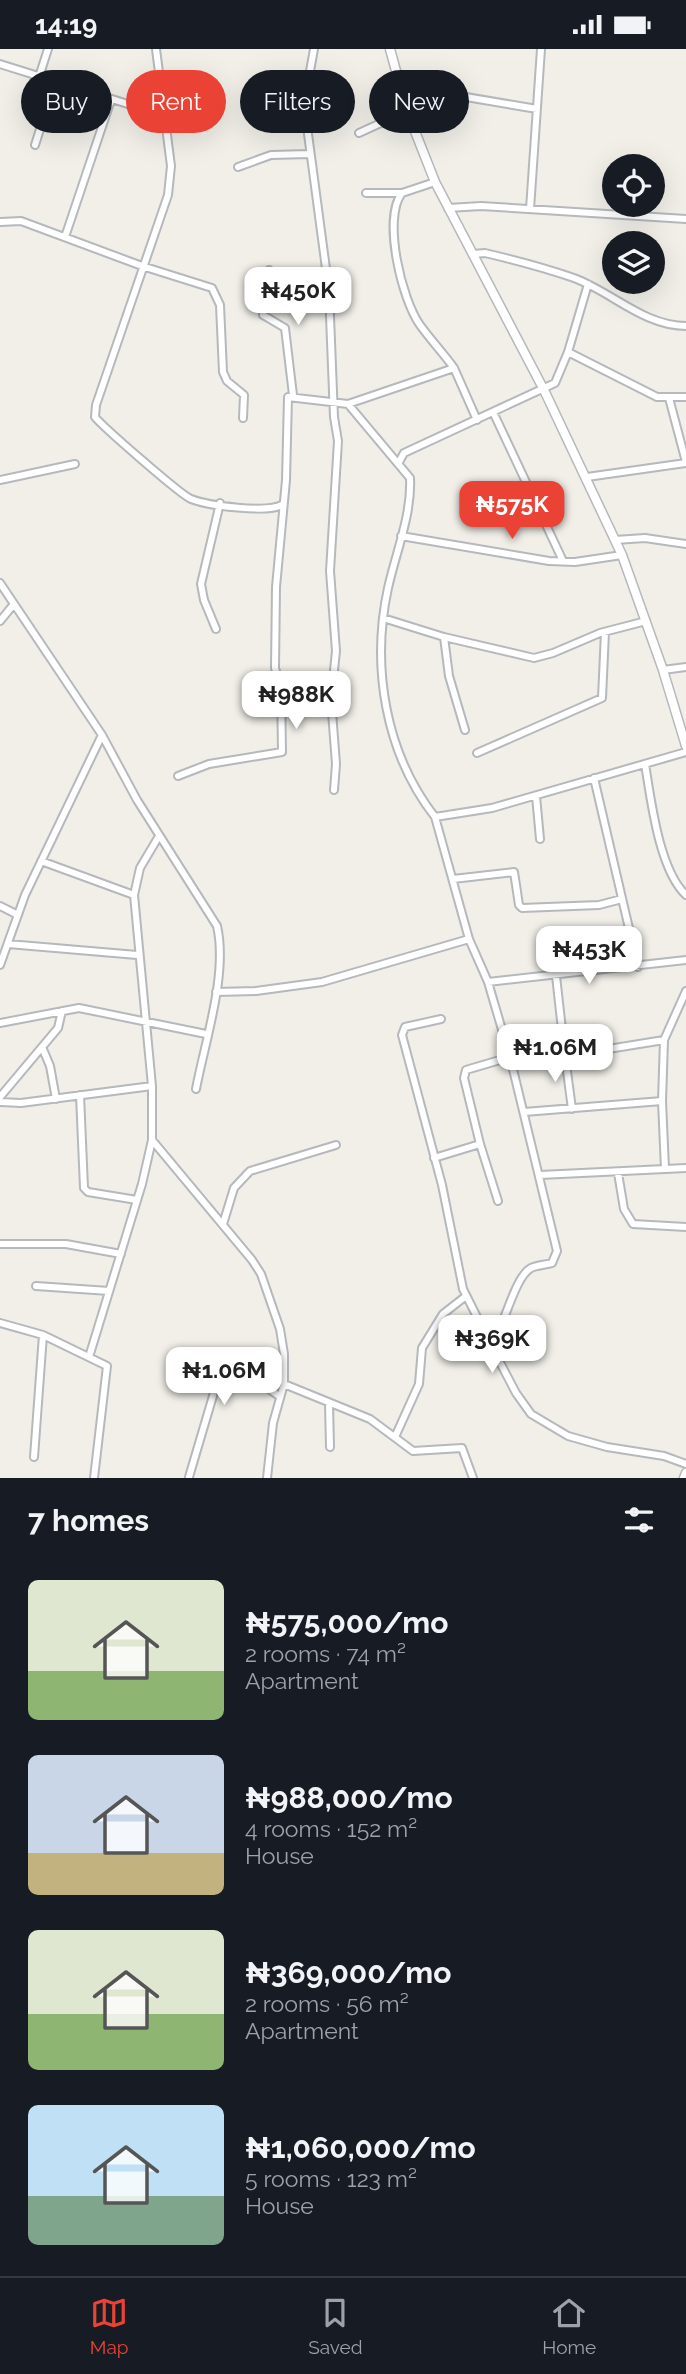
<!DOCTYPE html>
<meta charset="utf-8">
<style>
:root{--surface:#171b24;--page:#242831;--text:#f1f3f6;--muted:#9ea1a6;--line:#363941;--accent:#ea4335}
body{margin:0;font-family:Raleway,sans-serif;background:var(--page);color:var(--text);height:100vh;display:flex;flex-direction:column;font-size:26px;white-space:nowrap}
*{box-sizing:border-box;margin:0}
p{font-size:23px;color:var(--muted)}
.icon{flex:none;width:38px;height:38px;fill:none;stroke:currentColor;stroke-width:2;stroke-linecap:round;stroke-linejoin:round}
.map{position:relative;height:1429px;overflow:hidden}
.details{display:flex;flex-direction:column;background:var(--surface);flex:1}
.details>*{flex:none}
.banner{position:absolute;left:21px;top:21px;width:644px;height:63px;display:flex;gap:14px}
.fabs{position:absolute;left:602px;top:105px;display:grid;gap:14px}
.fabs a{display:grid;place-items:center;width:63px;height:63px;border-radius:50%;background:var(--surface);box-shadow:0 7px 28px #0002;font-size:35px}
.price{position:absolute;translate:-50% -60px;padding:0 16px;border-radius:14px;background:#fff;color:#222;font-size:23px;line-height:46px;filter:drop-shadow(0 2px 4px #0008)}
.price::after{content:'';position:absolute;left:50%;top:42px;width:21px;height:16px;margin-left:-10px;background:inherit;clip-path:polygon(0 0,100% 0,50% 100%)}
.price.active{background:var(--accent);color:#fff}
ul{padding:0;list-style:none}
li{display:flex;align-items:center;gap:21px;height:175px;padding:0 28px}
li span{display:grid;place-items:center;flex:none;width:196px;height:140px;border-radius:10px;color:#555}
li>.icon{margin-inline-start:auto}
span .icon{width:84px;height:84px;fill:#fffc;stroke-width:1}
li b{font-size:30px}
h2{display:flex;justify-content:space-between;align-items:center;height:84px;padding:0 28px;font-size:30px}
.pill{padding:0 24px;border-radius:32px;background:var(--surface);box-shadow:0 7px 28px #0002;font-size:24px;line-height:63px}
.pill.active{background:var(--accent);color:#fff}
.status{display:flex;justify-content:space-between;align-items:center;height:49px;padding:0 35px;background:var(--surface);direction:ltr}
.status svg{height:19px;fill:currentColor}
.menu{display:flex;justify-content:space-around;align-items:center;height:98px;border-top:2px solid var(--line);background:var(--surface);font-size:19px;color:var(--muted)}
.menu a{display:grid;justify-items:center;gap:4px}
.menu .active{color:var(--accent)}
.map>svg:first-child{display:block}
.lines{fill:none;stroke-linecap:round;stroke-linejoin:round}
.minor-casing{stroke:#b5b8bc;stroke-width:10}
.tertiary-casing{stroke:#b5b8bc;stroke-width:11}
.minor{stroke:#fff;stroke-width:6}
.tertiary{stroke:#fff;stroke-width:8}
</style>
<div class="status"><b>14:19</b><svg viewBox="0 0 49 12"><path d="M0 12V9h3v3zM5 12V6h3v6zM10 12V3h3v9zM15 12V0h3v12zM26 1h20v11H26zM47 4h2v5h-2z"/></svg></div>
<div class="map">
<svg width="686" height="1429" viewBox="0 0 686 1429">
<rect width="100%" height="100%" fill="#f1efe8"/>
<g class="lines">
<defs>
<path id="minor" d="M156,0L171,117L168,146L96,356L95,368C103,378 181,446 191,450C209,457 267,464 282,456
M314,0L304,55L329,242L334,368L338,392L330,522L336,602L331,650L336,715L334,741
M0,15L163,66
M39,28L48,0
M401,37L537,60
M359,84L407,62
M35,96L55,33
M238,118L271,106L309,105
M435,133L402,144C382,170 402,251 420,276C430,290 443,304 454,319
M366,144H402
M448,159L481,157L686,170
M530,160L541,0
M0,173L21,172L142,217L212,239L220,256L223,323L227,332L244,346L243,369
M65,188L111,51
M473,205L485,204C515,211 545,219 574,229C612,243 644,277 686,277
M269,221L263,266L285,279L293,346
M568,303L657,348H686
M669,349L686,413
M348,355L410,429C412,465 396,503 388,539C371,617 385,704 435,768L492,759L686,703
M494,365L563,512
M399,413L404,404L555,334L568,303L588,235
M587,428L686,414
M0,431L75,415
M401,487L549,512L575,513L622,506
M615,491L645,489L686,495
M0,534L102,686L137,751L217,877C228,925 205,992 196,1040
M383,569L444,588L449,627L465,681
M0,572L14,555
M216,580L204,551L201,535L220,454
M444,588L534,609L553,604L600,584L646,572
M663,621L686,618
M477,704L602,649L605,583
M645,715C651,751 659,821 686,846
M178,727L209,715L282,703L281,639L275,619L276,538L286,431L288,348L348,355L454,319L477,371
M594,729L638,918
M536,747L540,790
M435,768L469,890L488,933L510,1008L557,1202L552,1214C545,1216 537,1216 531,1219C514,1228 504,1280 490,1298
M41,812L134,846
M453,830L514,823L519,856L522,859L599,856L622,850
M0,857L18,866
M8,895L137,906
M0,916L25,846L102,686
M556,927L565,1007L664,991
M488,933L686,911
M216,943L256,942L322,933L469,890
M441,970L405,978L402,986L442,1136L463,1240L478,1270L481,1287L494,1302L516,1344L531,1365L568,1387L607,1398L664,1407L686,1415
M0,974L79,959L206,985
M42,998L50,1017L56,1050
M565,1007L572,1060
M80,1046L84,1139L88,1143L137,1151
M0,1048L58,979L62,962
M0,1053L21,1054L152,1037
M524,1063L662,1052
M152,1091L252,1211L261,1225L280,1280L284,1305V1335L273,1374L267,1429
M480,1095L498,1152
M434,1109L480,1095L464,1029L466,1021L510,1008
M665,1120L686,1119
M618,1124L624,1160L633,1175L686,1178
M540,1126L665,1120L662,1052L664,991L686,942
M223,1175L234,1139L250,1122L336,1096
M0,1195H66L121,1205
M36,1237L109,1242
M0,1274L43,1286L107,1317L94,1429
M89,1308L142,1135L152,1091V1037L134,846L140,819L159,787
M284,1335L370,1370L413,1402L462,1399L473,1429
M329,1354L330,1398
M395,1388L419,1335L422,1299L443,1265L466,1247
M34,1408L43,1286
M189,1428L223,1313L228,1312L279,1347"/>
<path id="tertiary" d="M390,0L407,62L435,133L544,341L622,506L663,621L686,697
M684,1429L686,1424"/>
</defs>
<use href="#minor" class="minor-casing"/>
<use href="#tertiary" class="tertiary-casing"/>
<use href="#minor" class="minor"/>
<use href="#tertiary" class="tertiary"/>
</g>
</svg>
<div class="fabs">
<a><svg class="icon" aria-label="locate" viewBox="0 0 24 24"><circle cx="12" cy="12" r="6"/><path d="M12 2v4M12 18v4M2 12h4M18 12h4"/></svg></a>
<a><svg class="icon" aria-label="layers" viewBox="0 0 24 24"><path d="M12 4l9 5-9 5-9-5zM3 14l9 5 9-5"/></svg></a>
</div>
<b class="price" style="left:298px;top:278px">₦450K</b>
<b class="price active" style="left:512px;top:492px">₦575K</b>
<b class="price" style="left:296px;top:682px">₦988K</b>
<b class="price" style="left:589px;top:937px">₦453K</b>
<b class="price" style="left:555px;top:1035px">₦1.06M</b>
<b class="price" style="left:492px;top:1326px">₦369K</b>
<b class="price" style="left:224px;top:1358px">₦1.06M</b>
<div class="banner">
<a class="pill">Buy</a>
<a class="pill active">Rent</a>
<a class="pill">Filters</a>
<a class="pill">New</a>
</div>
</div>
<section class="details">
<h2>7 homes<svg class="icon" aria-label="filters" viewBox="0 0 24 24"><path d="M4 7h16M4 17h16"/><circle cx="9" cy="7" r="2"/><circle cx="15" cy="17" r="2"/></svg></h2>
<ul>
<li><span style="background:linear-gradient(#dfe7d0 65%,#8fb573 0)"><svg class="icon" aria-label="home" viewBox="0 0 24 24"><path d="M3 11l9-7 9 7M6 9v11h12V9"/></svg></span><div><b>₦575,000/mo</b><p>2 rooms · 74 m²</p><p>Apartment</p></div></li>
<li><span style="background:linear-gradient(#c9d6e8 70%,#c2b280 0)"><svg class="icon" aria-label="home" viewBox="0 0 24 24"><path d="M3 11l9-7 9 7M6 9v11h12V9"/></svg></span><div><b>₦988,000/mo</b><p>4 rooms · 152 m²</p><p>House</p></div></li>
<li><span style="background:linear-gradient(#dfe7d0 60%,#8fb573 0)"><svg class="icon" aria-label="home" viewBox="0 0 24 24"><path d="M3 11l9-7 9 7M6 9v11h12V9"/></svg></span><div><b>₦369,000/mo</b><p>2 rooms · 56 m²</p><p>Apartment</p></div></li>
<li><span style="background:linear-gradient(#bfe0f5 65%,#7fa58c 0)"><svg class="icon" aria-label="home" viewBox="0 0 24 24"><path d="M3 11l9-7 9 7M6 9v11h12V9"/></svg></span><div><b>₦1,060,000/mo</b><p>5 rooms · 123 m²</p><p>House</p></div></li>
</ul>
</section>
<nav class="menu">
<a class="active"><svg class="icon" aria-label="map" viewBox="0 0 24 24"><path d="M3 6l6-2 6 2 6-2v14l-6 2-6-2-6 2zM9 4v14M15 6v14"/></svg>Map</a>
<a><svg class="icon" aria-label="saved" viewBox="0 0 24 24"><path d="M7 4h10v16l-5-4-5 4z"/></svg>Saved</a>
<a><svg class="icon" aria-label="home" viewBox="0 0 24 24"><path d="M3 11l9-7 9 7M6 9v11h12V9"/></svg>Home</a>
</nav>
